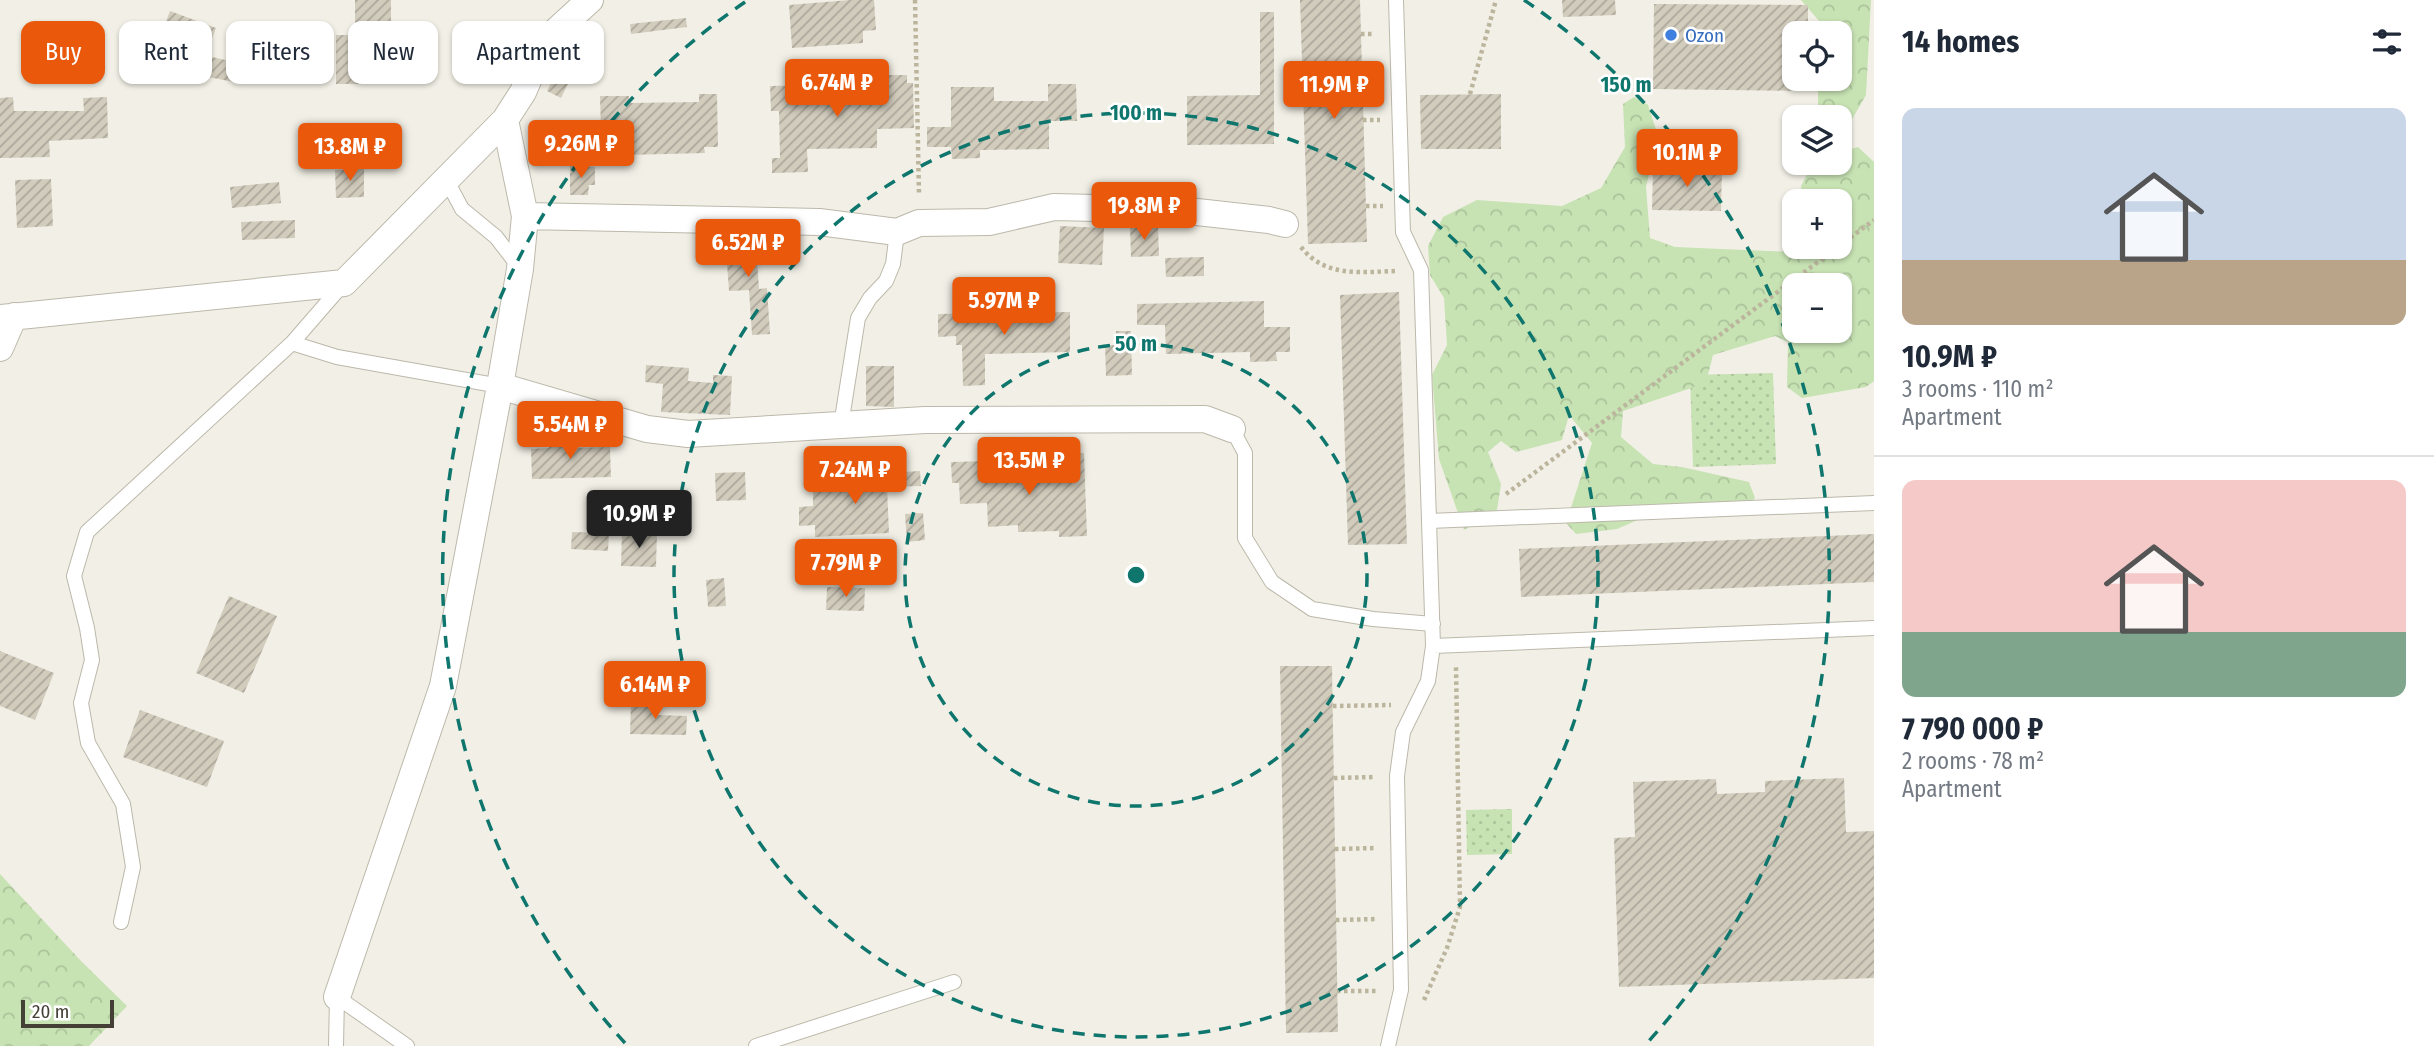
<!DOCTYPE html>
<meta charset="utf-8">
<style>
:root{--surface:#fff;--page:#f6f6f7;--text:#1f2937;--muted:#747a83;--line:#e0e1e3;--accent:#ea580c}
body{margin:0;font-family:"Fira Sans Condensed",sans-serif;background:var(--page);color:var(--text);height:100vh;display:flex;flex-direction:column;font-size:26px;white-space:nowrap}
*{box-sizing:border-box;margin:0}
p{font-size:23px;color:var(--muted)}
.icon{flex:none;width:38px;height:38px;fill:none;stroke:currentColor;stroke-width:2;stroke-linecap:round;stroke-linejoin:round}
.map{position:relative;flex:1;overflow:hidden}
.side{display:flex;flex-direction:column;background:var(--surface);width:560px}
.side>*{flex:none}
.hud{position:absolute;left:21px;top:21px;width:665px;height:63px;display:flex;gap:14px}
.tools{position:absolute;left:1782px;top:21px;display:grid;gap:14px}
.tools a{display:grid;place-items:center;width:70px;height:70px;border-radius:14px;background:var(--surface);box-shadow:0 2px 5px #0004;font-size:35px}
.scale{position:absolute;left:21px;bottom:18px;width:93px;box-sizing:border-box;padding-left:7px;border:4px solid #444036;border-top:0;font-size:19px;line-height:24px;white-space:nowrap;color:#444036;-webkit-text-stroke:5px #fff;paint-order:stroke}
.price{position:absolute;translate:-50% -60px;padding:0 16px;border-radius:7px;background:var(--accent);color:#fff;font-size:23px;line-height:46px;filter:drop-shadow(0 2px 4px #0008)}
.price::after{content:'';position:absolute;left:50%;top:42px;width:21px;height:16px;margin-left:-10px;background:inherit;clip-path:polygon(0 0,100% 0,50% 100%)}
.price.selected{background:#222;color:#fff}
ul{padding:0;list-style:none}
li{display:grid;align-content:center;gap:14px;height:371px;padding:0 28px}
li+li{border-top:2px solid var(--line)}
li span{display:grid;place-items:center;height:217px;border-radius:14px;color:#555}
li>.icon{margin-inline-start:auto}
span .icon{width:126px;height:126px;fill:#fffc;stroke-width:1}
li b{font-size:30px}
h2{display:flex;justify-content:space-between;align-items:center;height:84px;padding:0 28px;font-size:30px}
.chip{padding:0 24px;border-radius:14px;background:var(--surface);box-shadow:0 2px 5px #0004;font-size:24px;line-height:63px}
.chip.selected{background:var(--accent);color:#fff}
main{display:flex;flex:1;min-height:0}
.map>svg:first-child{display:block}
.grass{fill:url(#grass-dots)}
.forest{fill:url(#forest-crowns);fill-rule:evenodd}
.building{fill:url(#building-hatch)}
.lines{fill:none;stroke-linecap:round;stroke-linejoin:round}
.lane-casing{stroke:#bcb8aa;stroke-width:16}
.street-casing{stroke:#bcb8aa;stroke-width:28}
.path{stroke:#bcb59d;stroke-width:4.5;stroke-dasharray:3.5 3.5;stroke-linecap:butt}
.lane{stroke:#fff;stroke-width:14}
.street{stroke:#fff;stroke-width:26}
.ring{fill:none;stroke:#0f766e;stroke-width:3.5;stroke-dasharray:12 9}
.shop-dot{fill:#3f7fe0;stroke:#fff;stroke-width:2.5}
.labels{text-anchor:middle;dominant-baseline:central;stroke-width:5;stroke-linejoin:round;paint-order:stroke}
.shop-label{font-size:19px;fill:#366cbe;stroke:#fff;text-anchor:start}
.centre{fill:#0f766e;stroke:#fff;stroke-width:3.5}
.ring-label{font-size:21px;text-anchor:middle;font-weight:bold;fill:#0f766e;stroke:#fff;stroke-width:5;stroke-linejoin:round;paint-order:stroke}
</style>
<main>
<div class="map">
<svg width="1874" height="1046" viewBox="0 0 1874 1046">
<defs>
<pattern id="grass-dots" width="8" height="8" patternUnits="userSpaceOnUse" patternTransform="scale(1.75)"><rect width="8" height="8" fill="#c7e2b3"/><path d="M2 2h.1M6 6h.1" fill="none" stroke="#acc39b" stroke-width="1.8" stroke-linecap="round"/></pattern>
<pattern id="forest-crowns" width="20" height="18" patternUnits="userSpaceOnUse" patternTransform="scale(1.75)"><rect width="20" height="18" fill="#c7e2b3"/><path d="M2 6a3 3 0 1 1 6 0M12 15a3 3 0 1 1 6 0" fill="none" stroke="#acc39b"/></pattern>
<pattern id="building-hatch" width="6" height="6" patternUnits="userSpaceOnUse" patternTransform="scale(1.75)"><rect width="6" height="6" fill="#d2ccbd"/><path d="M-1 1l2-2M0 6l6-6M5 7l2-2" fill="none" stroke="#aca79a"/></pattern>
</defs>
<rect width="100%" height="100%" fill="#f2f0e6"/>
<path class="grass" d="M1773,373L1776,464L1693,467L1690,375Z
M1512,809V854L1467,855L1466,810Z"/>
<path class="forest" d="M1801,0H1871L1866,95L1847,128H1839V117H1821L1818,106V79H1839V33H1819V21Z
M1634,97L1648,105L1658,136L1646,187L1650,238L1675,247L1793,252L1799,247H1839V201H1803L1801,186L1813,163H1839V152L1858,147L1874,162V381L1866,387L1802,398L1787,387L1788,342L1775,336L1713,355L1706,383L1623,411L1621,437L1653,464L1682,467L1749,482L1755,498L1738,516L1656,512L1617,529L1576,534L1566,523L1592,443L1569,415L1562,440L1516,452L1501,441L1488,452L1501,484L1497,510L1464,530L1439,459L1432,375L1447,345L1444,298L1430,275L1428,246L1443,217L1477,200L1562,206L1601,188L1625,147L1623,104ZM1794,285H1839V331H1794Z
M0,874L81,961L127,1006L89,1046H0Z"/>
<path class="building" d="M355,0H391V36H411V84H336V35H355Z
M850,0H874L876,30L863,31V43L792,48L789,5Z
M1300,0H1360L1367,242L1308,244Z
M1562,0H1615L1616,15L1563,17Z
M1654,4L1808,5V33H1794V79H1807V91L1653,89Z
M170,11L216,28L207,51L162,32Z
M1260,12H1274V144L1187,145V96L1260,95Z
M686,18L687,27L631,34L630,24Z
M212,57L243,64L239,83L208,77Z
M560,65L574,72L561,98L547,91Z
M888,75H907V83H913L914,128L877,129V148L807,149L808,172L772,173V158H780L779,111H771L770,86L830,85V102L860,101L859,84H888Z
M1048,84H1076L1077,121H1049V149L980,150V158L952,159L951,147H927V127H951V87H994V101H1048Z
M699,94H717L718,147H704L705,153L628,155V130L601,131L600,96H629V103L699,102Z
M1501,94V149H1421L1420,95Z
M13,97L14,111H84L83,98L107,97L108,138L49,141L50,157L0,158V98Z
M335,137L365,138V158L334,157Z
M570,166L595,167V185H589L588,195H570Z
M1653,168H1722L1721,211L1652,210Z
M364,169V197L336,198L335,170Z
M51,179L53,226L17,228L15,180Z
M279,182L281,203L232,208L230,187Z
M295,220V238L242,240L241,222Z
M1060,226L1104,228L1102,265L1058,263Z
M1130,227H1158L1159,256L1131,257Z
M755,233L759,289L767,288L770,334L752,335L749,290L729,291L725,236Z
M1204,257V276L1166,277L1165,258Z
M1399,292L1407,544L1348,545L1340,295Z
M1264,301V327H1290V352H1276L1277,361L1250,362V352L1166,354L1165,325H1137V304Z
M1070,312V352L985,354V385L963,386L962,345H956V336L938,337V314Z
M1116,331H1131L1132,375L1106,376L1105,345H1116Z
M646,365L689,368L688,381L713,383V375L732,376L730,415L661,412L663,384L645,382Z
M866,366H894V407L866,406Z
M549,435H570L571,448L610,447L611,477L532,479L531,449L549,448Z
M1084,453L1087,536L1059,537V531L1018,532V525L988,527L987,503L960,504L959,483H952L951,462L988,461L989,482L1059,479V454Z
M920,471L921,486L887,487L889,533L815,537V525L799,526V507L813,506V489L869,486L868,474Z
M745,472L746,500L716,501L715,473Z
M923,513L925,540L907,542L905,514Z
M572,532L609,533L608,551L571,549Z
M622,532L657,533L656,567L621,566Z
M1874,534V582L1521,597L1519,549Z
M724,578L726,606L708,607L706,580Z
M827,587L865,588L864,611L826,610Z
M229,596L277,616L244,693L196,673Z
M0,651L54,673L35,720L0,706Z
M1280,666H1332L1338,1032L1286,1033Z
M631,703H658V715L687,716L686,735L630,734Z
M140,710L224,741L207,787L123,757Z
M1844,778L1846,832L1874,831V978L1619,987L1614,838L1635,837L1633,782L1716,779L1717,794L1765,792V781Z"/>
<g class="lines">
<defs>
<path id="lane" d="M446,179L462,209L496,237L520,268
M292,343L337,357L500,386
M841,425L858,318L870,298L886,281L893,264L897,232
M1232,429L1245,453V538L1272,582L1312,609L1373,619L1433,624
M1429,521L1874,503
M1433,646L1874,628
M121,922L133,867L123,804L88,743L81,703L92,660L87,628L74,576L87,532L292,343L344,283
M337,997L407,1046
M336,1046L337,997
M756,1046L954,982
M1388,1046L1401,990L1397,776L1403,732L1428,681L1433,646L1421,270L1403,232L1396,0"/>
<path id="street" d="M525,216L819,222L897,232L919,223L989,222L1054,207L1179,210L1269,220L1285,224
M0,318L344,283L505,120
M0,348L14,316
M500,386L647,429L688,434L925,420L1205,419L1232,429
M337,997L443,686L500,386L520,269L525,216L505,120L523,92L545,41L590,0"/>
</defs>
<use href="#lane" class="lane-casing"/>
<use href="#street" class="street-casing"/>
<path class="path" d="M915,0L919,194
M1361,34H1375
M1470,94L1496,0
M1363,120H1380
M1366,206H1383
M1839,246L1874,220
M1301,247C1325,278 1362,272 1396,271
M1506,494L1838,247
M1333,706L1391,705
M1334,778L1375,777
M1335,849L1376,848
M1336,920L1377,919
M1337,991H1378
M1424,1000L1447,948L1460,907L1456,666"/>
<use href="#lane" class="lane"/>
<use href="#street" class="street"/>
</g>
<g class="ring">
<circle cx="1136" cy="575" r="231"/>
<circle cx="1136" cy="575" r="462"/>
<path d="M625 1043A693 693 0 0 1 748 0M1524 0A693 693 0 0 1 1647 1043"/>
</g>
<circle class="shop-dot" cx="1671" cy="35" r="7"/>
<g class="labels">
<g class="shop-label">
<text x="1685" y="35">Ozon</text>
</g>
</g>
<circle cx="1136" cy="575" r="10" class="centre"/>
<g class="ring-label">
<text x="1626" y="92">150 m</text>
<text x="1136" y="120">100 m</text>
<text x="1136" y="351">50 m</text>
</g>
</svg>
<div class="tools">
<a><svg class="icon" aria-label="locate" viewBox="0 0 24 24"><circle cx="12" cy="12" r="6"/><path d="M12 2v4M12 18v4M2 12h4M18 12h4"/></svg></a>
<a><svg class="icon" aria-label="layers" viewBox="0 0 24 24"><path d="M12 4l9 5-9 5-9-5zM3 14l9 5 9-5"/></svg></a>
<a>+</a>
<a>−</a>
</div>
<div class="scale">20 m</div>
<b class="price" style="left:837px;top:119px">6.74M ₽</b>
<b class="price" style="left:1334px;top:121px">11.9M ₽</b>
<b class="price" style="left:581px;top:180px">9.26M ₽</b>
<b class="price" style="left:350px;top:183px">13.8M ₽</b>
<b class="price" style="left:1687px;top:189px">10.1M ₽</b>
<b class="price" style="left:1144px;top:242px">19.8M ₽</b>
<b class="price" style="left:748px;top:279px">6.52M ₽</b>
<b class="price" style="left:1004px;top:337px">5.97M ₽</b>
<b class="price" style="left:570px;top:461px">5.54M ₽</b>
<b class="price" style="left:1029px;top:497px">13.5M ₽</b>
<b class="price" style="left:855px;top:506px">7.24M ₽</b>
<b class="price selected" style="left:639px;top:550px">10.9M ₽</b>
<b class="price" style="left:846px;top:599px">7.79M ₽</b>
<b class="price" style="left:655px;top:721px">6.14M ₽</b>
<div class="hud">
<a class="chip selected">Buy</a>
<a class="chip">Rent</a>
<a class="chip">Filters</a>
<a class="chip">New</a>
<a class="chip">Apartment</a>
</div>
</div>
<section class="side">
<h2>14 homes<svg class="icon" aria-label="filters" viewBox="0 0 24 24"><path d="M4 7h16M4 17h16"/><circle cx="9" cy="7" r="2"/><circle cx="15" cy="17" r="2"/></svg></h2>
<ul>
<li><span style="background:linear-gradient(#c9d6e8 70%,#b9a48a 0)"><svg class="icon" aria-label="home" viewBox="0 0 24 24"><path d="M3 11l9-7 9 7M6 9v11h12V9"/></svg></span><div><b>10.9M ₽</b><p>3 rooms · 110 m²</p><p>Apartment</p></div></li>
<li><span style="background:linear-gradient(#f6c9c9 70%,#7fa58c 0)"><svg class="icon" aria-label="home" viewBox="0 0 24 24"><path d="M3 11l9-7 9 7M6 9v11h12V9"/></svg></span><div><b>7 790 000 ₽</b><p>2 rooms · 78 m²</p><p>Apartment</p></div></li>
</ul>
</section>
</main>
